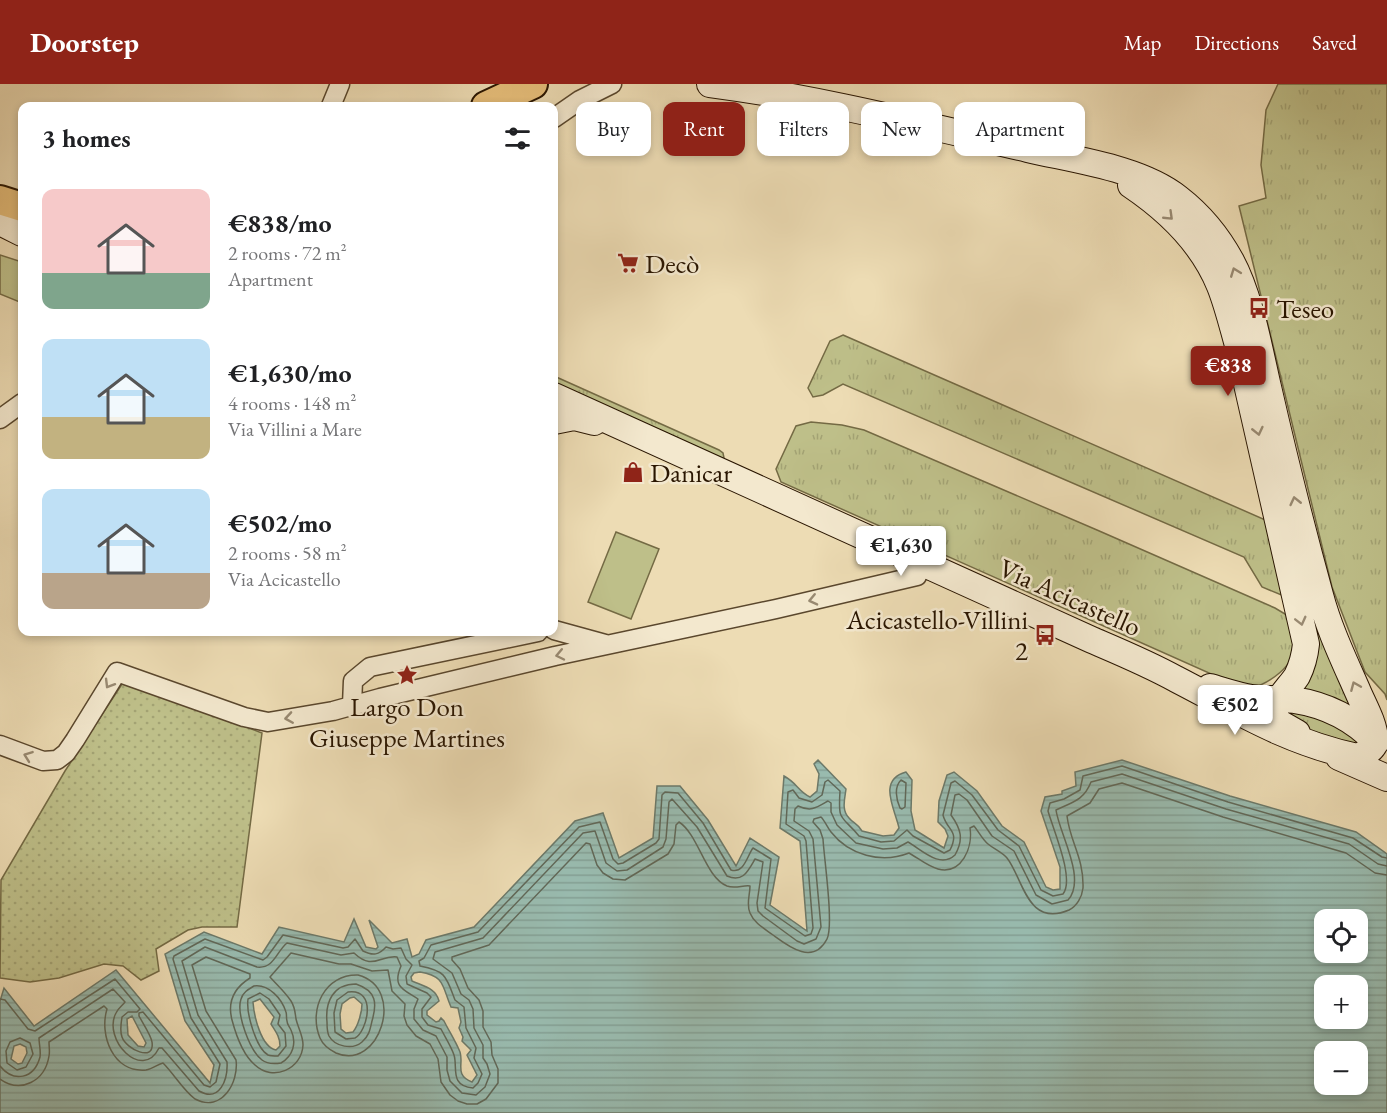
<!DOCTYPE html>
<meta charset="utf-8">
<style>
:root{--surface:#fff;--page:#f2f2f2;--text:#202124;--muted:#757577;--accent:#8f2418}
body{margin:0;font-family:"EB Garamond",serif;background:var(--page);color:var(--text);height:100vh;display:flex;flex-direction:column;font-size:22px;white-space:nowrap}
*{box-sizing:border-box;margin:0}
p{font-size:20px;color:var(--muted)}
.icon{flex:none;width:33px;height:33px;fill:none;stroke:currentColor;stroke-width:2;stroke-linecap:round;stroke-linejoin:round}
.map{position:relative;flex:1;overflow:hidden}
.sheet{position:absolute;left:18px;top:18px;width:540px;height:534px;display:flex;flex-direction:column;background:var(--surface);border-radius:12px;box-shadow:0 3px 9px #0003}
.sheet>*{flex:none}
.hud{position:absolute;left:576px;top:18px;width:570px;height:54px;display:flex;gap:12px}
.controls{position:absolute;left:1314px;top:825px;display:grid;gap:12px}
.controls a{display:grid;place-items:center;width:54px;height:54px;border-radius:12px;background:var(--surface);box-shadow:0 3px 9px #0003;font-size:30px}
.price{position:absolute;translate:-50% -51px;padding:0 14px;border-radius:6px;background:#fff;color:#222;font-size:20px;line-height:39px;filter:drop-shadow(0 2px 3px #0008)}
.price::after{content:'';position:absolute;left:50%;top:36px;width:18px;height:14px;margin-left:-9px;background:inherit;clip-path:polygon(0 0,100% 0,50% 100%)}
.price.active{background:var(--accent);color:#fff}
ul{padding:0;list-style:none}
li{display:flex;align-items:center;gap:18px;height:150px;padding:0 24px}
li span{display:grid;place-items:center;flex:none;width:168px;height:120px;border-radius:12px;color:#555}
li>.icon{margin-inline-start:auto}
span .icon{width:72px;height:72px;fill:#fffc;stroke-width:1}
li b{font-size:26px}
h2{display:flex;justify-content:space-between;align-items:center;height:72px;padding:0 24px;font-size:26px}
.chip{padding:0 21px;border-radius:12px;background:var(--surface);box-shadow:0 3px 9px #0003;font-size:21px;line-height:54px}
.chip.active{background:var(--accent);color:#fff}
header{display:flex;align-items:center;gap:36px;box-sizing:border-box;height:84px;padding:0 30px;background:var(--accent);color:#fff}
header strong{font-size:28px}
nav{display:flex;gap:33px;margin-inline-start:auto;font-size:21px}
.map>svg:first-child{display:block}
.grass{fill:url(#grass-tufts);stroke:#746a44;stroke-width:1.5}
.park{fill:url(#park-dots);stroke:#746a44;stroke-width:1.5}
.garden{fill:#bebf89;stroke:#746a44;stroke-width:1.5}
.water{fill:url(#water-rules);stroke:#6c7969;stroke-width:1.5;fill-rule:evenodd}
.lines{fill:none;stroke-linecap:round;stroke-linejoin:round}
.shore{stroke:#616858;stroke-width:1.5}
.street-casing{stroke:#5a472d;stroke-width:21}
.secondary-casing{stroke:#291500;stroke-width:28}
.primary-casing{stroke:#291500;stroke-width:32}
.street{stroke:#f3e8ce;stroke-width:18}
.secondary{stroke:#f3e8ce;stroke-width:26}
.primary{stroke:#e6be7a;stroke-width:28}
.oneway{stroke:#988971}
.labels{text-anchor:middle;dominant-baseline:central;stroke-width:5;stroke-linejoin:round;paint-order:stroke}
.poi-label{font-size:27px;fill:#291500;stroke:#f3e8ce;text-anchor:start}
.street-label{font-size:27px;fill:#291500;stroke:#f3e8ce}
</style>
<header>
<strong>Doorstep</strong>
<nav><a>Map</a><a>Directions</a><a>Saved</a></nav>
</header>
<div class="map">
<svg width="1387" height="1029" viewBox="0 0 1387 1029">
<defs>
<pattern id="grass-tufts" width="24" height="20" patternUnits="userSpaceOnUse" patternTransform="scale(1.5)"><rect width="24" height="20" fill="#bebf89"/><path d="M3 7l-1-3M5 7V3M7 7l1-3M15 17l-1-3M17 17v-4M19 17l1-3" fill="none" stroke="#a3a374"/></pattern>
<pattern id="park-dots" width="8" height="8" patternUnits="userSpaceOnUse" patternTransform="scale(1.5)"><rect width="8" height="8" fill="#bebf89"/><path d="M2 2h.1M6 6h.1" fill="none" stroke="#a3a374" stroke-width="1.8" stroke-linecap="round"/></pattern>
<pattern id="water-rules" width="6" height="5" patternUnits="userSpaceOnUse" patternTransform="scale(1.5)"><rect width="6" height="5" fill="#99bbaf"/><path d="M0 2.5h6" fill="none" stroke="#84a095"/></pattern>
</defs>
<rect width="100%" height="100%" fill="#eddcb4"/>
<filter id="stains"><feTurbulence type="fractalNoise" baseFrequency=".00333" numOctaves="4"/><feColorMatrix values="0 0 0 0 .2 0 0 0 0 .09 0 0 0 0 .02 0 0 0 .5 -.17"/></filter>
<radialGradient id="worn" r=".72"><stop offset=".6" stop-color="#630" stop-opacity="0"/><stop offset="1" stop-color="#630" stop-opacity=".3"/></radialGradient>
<path class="grass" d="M1278,0H1387V616L1385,610L1365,588L1332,503L1239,122L1266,114L1261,81L1266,26Z
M843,251L1270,438L1284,512L1262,503L1244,473L843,300L823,311L813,313L808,304L830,257Z
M554,292L719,366L723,369L724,374L722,378L554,305Z
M811,338L842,341L864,346L1097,446L1275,524L1290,533C1291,540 1295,548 1295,556C1298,582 1268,600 1247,606L781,398L776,385L796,342Z
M1317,542L1358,635L1293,606L1314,543Z
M1286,622L1361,649L1359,664L1285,638Z"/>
<path class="park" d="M124,597L262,649L237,843H202L188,846L156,865L159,887L141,896L123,882L104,880L59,894L30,898L0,894L1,796L65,687Z"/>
<path class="garden" d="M0,171L22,178V219L0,210Z
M616,448L659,465L631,535L588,518Z"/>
<path class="water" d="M818,676L846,705C845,714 841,726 849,734C854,740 856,738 862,747L883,752L894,751L899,744C895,725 877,696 906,688L912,696L911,727L915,746L944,764L948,752L945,745L938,738L939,717L947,691L954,688L977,707L1002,742L1024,758L1046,803L1053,806L1060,805V783L1041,727L1045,713L1062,710V707L1076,702L1075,688L1122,676L1230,712L1356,748L1387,770V1029H0V917L4,904L34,942L116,886L210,999L214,981L185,937L165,870L204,848L262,870L279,843L344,858L354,835L366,863L376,865L378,863L369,836L392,859L407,855L412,873L419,870L426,856L474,843L575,737L603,729L619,774L653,754L657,702H680L708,736L736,782L750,754L779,773L770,821L807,847L800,757L780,744L784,692C797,699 798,707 810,713L817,707L819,690L814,680ZM1324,836H1358V868H1324ZM420,888C445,892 442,902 451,923L458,924L461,938L459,944L463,953L462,957L471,966L467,971L477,991L472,998C454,991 464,980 460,968C456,958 449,947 444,937L441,934L439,937L436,938L427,931V927L439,917C436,904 423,902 412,897L411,893L414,889ZM1324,902H1358V934H1324ZM354,913L362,920C362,928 358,942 353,948L346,949L341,945L340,930L342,920L350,914ZM260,915L274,933L271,940C276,948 280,953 280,962L276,966C261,963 254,932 253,918ZM132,932L146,959L144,963L138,962L128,951L127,935ZM20,960L26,963L27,969L22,979L18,980L11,975L14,962ZM1324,968H1358V1000H1324Z"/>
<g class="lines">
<path class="shore" d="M901,696L906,699L905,723L902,725L900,724C896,715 894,703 901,696Z
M358,891C407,904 379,988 336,969C330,966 323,961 320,954C308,925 325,890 358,891Z
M356,900C377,907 377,920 372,937C370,946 369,952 362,958C353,966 335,963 329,952C327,948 327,943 327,938C325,918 333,900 356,900Z
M254,902C269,900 282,915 286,928C287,931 286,934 287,937C287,941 290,943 291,946C297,959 293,972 281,979C274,980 267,980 262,976C250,967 236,930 241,915C243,908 249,905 254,902Z
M348,908C378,904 367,948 355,954C354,954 347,955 346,955L335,948L334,929L337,916Z
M260,909L269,915L280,931L278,940L285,949L286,962L278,972C275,972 271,972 268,971C256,964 246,929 248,915Z
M0,915L5,916L28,945L35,947L115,895L140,925L137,928H128L122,933C121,939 120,948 122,953C126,965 155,979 152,958C151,951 142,938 139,932V929L143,928L204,1001L210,1003L216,998L220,980L191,934L173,875L174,872L205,855L263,876L267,873L283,851L343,864L348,863L355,855L363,867C373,872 379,871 386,863L393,865L401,864L406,875L412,881L406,892L407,900L427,909L431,913L422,925V933L428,941L441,945C445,953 451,962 454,971C458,983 449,1002 473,1004L478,999L482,990L474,974L476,964L466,944L464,923L455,916C446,892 446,887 420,882L419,877L424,874L431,861L478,848L579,743L600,738L613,775L618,780L623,779L656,759L659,755L662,711L665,708L678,709L703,739L731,786C744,790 747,772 753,764L771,775L765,824L805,852L811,850L813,844L806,757L804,752L786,740L788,708L793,706L799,714L812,718L822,711L825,698L828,696L840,707C838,739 841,730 859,752L881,758L894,757L907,746L913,752L944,769L950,766C960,746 947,747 943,731L951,699L955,697L972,711L998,746L1019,762L1041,806L1053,812L1063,810C1075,795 1053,745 1048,727L1050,719L1064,715L1080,706L1083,692L1122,682L1228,718L1353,754L1382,773L1387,774
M20,954L30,959L33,970L26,983L17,986L7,979L6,967L10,958Z
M0,982C14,999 34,995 40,973C41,967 39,960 39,954L113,905L125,918C122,922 118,924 116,929C102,955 142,998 159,964H162L199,1007C220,1019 228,995 227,978L198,931L182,877L205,863L257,883C274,885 276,868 287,859L341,871L354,869C373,887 379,871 397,873L401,882C392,903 403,905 418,915L414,925V935L423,946L436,952L447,973V986L450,997L462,1009L476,1011L485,1003L490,990L487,980L483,974V961L474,944L473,925L469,916L461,910L452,889L433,875L435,868L483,854L583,749L595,747L606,779L617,787L627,786L663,763L666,755L669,718L672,715L697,743L727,792C743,799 748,787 755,775L763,778L757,819L758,827L763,832L797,857L804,860L816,855L821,843L813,755L809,747L794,737L795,725L798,722C811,728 816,724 828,717L831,719V728L837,741L856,759L883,765L897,764L908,758C922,766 940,785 955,771C964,755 961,745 951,731L955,711L959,710L967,716L992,752L1014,767L1036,811L1052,820L1068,816C1087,795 1059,749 1056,726C1073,718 1084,716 1091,698L1122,690L1226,725L1349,760L1378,780L1387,782
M0,995C21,1010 45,997 49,972C50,968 49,963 49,958L104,922L107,925C99,951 113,989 146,986C153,985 158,980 163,979C174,990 183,1006 195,1015C222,1029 239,998 236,976L206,927L192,881L206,873L250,890V894C234,904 227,917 232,936C236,951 243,971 255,981C273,998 302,985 303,961C303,951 298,944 296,935C295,928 295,923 291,917C285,908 277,901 270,893L291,869L339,880H351L372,887L388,886L392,907L405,920L404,932L407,941L416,952L430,960L438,975L441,998L450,1011L458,1017L467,1020H477L486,1015L498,999V985L492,971L491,958L483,943V927L479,916L468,904L460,885L452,876V873L489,861L586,759L590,760L597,781L603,789L613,795L625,796L668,770L674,760L676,741L679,738C699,751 705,793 727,802C735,805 743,801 750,802C750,811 746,820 750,829C754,839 765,845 773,851C788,862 813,882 827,855C834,841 824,774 823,755L820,746L813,738L814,735L821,733C825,737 827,743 831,748C849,771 881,780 909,769C918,774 927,782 938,785C962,791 973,763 970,744L974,742C979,748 982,755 988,760C994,765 1002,768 1007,774C1023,794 1027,844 1069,826C1077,822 1082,813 1083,804C1084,774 1070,758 1067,732L1090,719L1099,705L1122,699L1223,733L1346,769L1375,789L1387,791"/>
<defs>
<path id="street" d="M331,22L340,0
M554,34L580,16L612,0
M0,335L22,319
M554,546L605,560
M352,621L353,597L370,583L538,548
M0,661L43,677L57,676L66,669L75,656L117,588L244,633L268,638L333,627L380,614L555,572L776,525L917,492L923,479"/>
<path id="secondary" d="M1131,101C1168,126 1203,160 1220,202C1228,222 1233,244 1239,265L1306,560C1305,570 1302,582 1297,592C1288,606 1270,619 1276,637L1297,649
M0,138L22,149
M554,312L1092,556C1120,568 1149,580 1176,595C1238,627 1287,658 1357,673C1365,670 1376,664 1375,655C1374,639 1364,622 1358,608C1344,576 1329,545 1320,511C1301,442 1284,373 1268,303C1259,264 1250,212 1231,177C1218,153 1200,131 1178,114C1140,84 1075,76 1028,65C923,41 817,14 710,0
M554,337L574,333L594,338
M1210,603C1224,607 1238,612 1252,614C1266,616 1280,614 1294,616C1327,621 1353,634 1376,658
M1339,673L1387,694"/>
<path id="primary" d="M486,22L533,0
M0,116L22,123"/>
</defs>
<use href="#street" class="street-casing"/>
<use href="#secondary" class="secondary-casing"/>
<use href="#primary" class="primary-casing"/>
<use href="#street" class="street"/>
<use href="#secondary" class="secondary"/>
<use href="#primary" class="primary"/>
</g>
<defs><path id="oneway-chevron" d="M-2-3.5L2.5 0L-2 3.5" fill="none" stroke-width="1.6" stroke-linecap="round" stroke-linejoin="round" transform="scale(1.5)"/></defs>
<g class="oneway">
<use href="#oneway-chevron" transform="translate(1169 132) rotate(44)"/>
<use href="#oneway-chevron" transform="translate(1235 188) rotate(-111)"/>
<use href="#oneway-chevron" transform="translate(1258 347) rotate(77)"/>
<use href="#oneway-chevron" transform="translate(1295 417) rotate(-103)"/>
<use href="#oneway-chevron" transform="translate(813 516) rotate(167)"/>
<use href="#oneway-chevron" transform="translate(1301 537) rotate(76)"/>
<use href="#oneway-chevron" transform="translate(560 571) rotate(168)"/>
<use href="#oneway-chevron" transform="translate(109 600) rotate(121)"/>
<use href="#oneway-chevron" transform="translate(1355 602) rotate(-113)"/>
<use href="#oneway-chevron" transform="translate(289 634) rotate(171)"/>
<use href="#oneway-chevron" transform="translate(28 672) rotate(-160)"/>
</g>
<defs>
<symbol id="supermarket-bare" viewBox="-9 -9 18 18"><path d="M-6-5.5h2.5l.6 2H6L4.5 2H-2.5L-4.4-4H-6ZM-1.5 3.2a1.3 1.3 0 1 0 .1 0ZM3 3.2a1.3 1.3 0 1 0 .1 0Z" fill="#8f2418" stroke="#f3e8ce" stroke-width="2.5" paint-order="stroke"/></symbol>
<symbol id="bus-bare" viewBox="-9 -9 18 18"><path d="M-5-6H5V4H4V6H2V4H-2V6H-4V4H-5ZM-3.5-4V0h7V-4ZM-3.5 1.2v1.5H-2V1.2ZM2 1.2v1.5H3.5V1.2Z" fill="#8f2418" stroke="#f3e8ce" stroke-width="2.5" paint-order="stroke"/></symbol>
<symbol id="shop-bare" viewBox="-9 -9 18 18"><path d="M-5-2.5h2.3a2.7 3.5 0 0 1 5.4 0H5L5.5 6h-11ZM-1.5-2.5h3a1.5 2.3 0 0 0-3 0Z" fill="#8f2418" stroke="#f3e8ce" stroke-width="2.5" paint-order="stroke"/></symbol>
<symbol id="sight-bare" viewBox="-9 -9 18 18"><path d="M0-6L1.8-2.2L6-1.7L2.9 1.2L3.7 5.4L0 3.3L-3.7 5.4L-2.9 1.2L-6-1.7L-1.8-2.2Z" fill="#8f2418" stroke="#f3e8ce" stroke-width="2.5" paint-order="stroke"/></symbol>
</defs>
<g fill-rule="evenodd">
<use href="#supermarket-bare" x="613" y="164" width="30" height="30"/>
<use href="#bus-bare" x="1244" y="209" width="30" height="30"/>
<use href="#shop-bare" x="618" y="373" width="30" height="30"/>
<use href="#bus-bare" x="1030" y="536" width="30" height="30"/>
<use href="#sight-bare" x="392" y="576" width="30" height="30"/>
</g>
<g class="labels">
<g class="poi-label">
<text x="645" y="179">Decò</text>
<text x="1276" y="224">Teseo</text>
<text x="650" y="388">Danicar</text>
<text x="1028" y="535" text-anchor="end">Acicastello-Villini<tspan x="1028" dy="31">2</tspan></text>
<text x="407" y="622" text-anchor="middle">Largo Don<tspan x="407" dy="31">Giuseppe Martines</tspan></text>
</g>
<g class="street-label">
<text transform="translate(1070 513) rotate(24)">Via Acicastello</text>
</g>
</g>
<rect width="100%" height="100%" filter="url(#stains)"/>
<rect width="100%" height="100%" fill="url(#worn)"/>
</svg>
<div class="controls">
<a><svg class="icon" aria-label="locate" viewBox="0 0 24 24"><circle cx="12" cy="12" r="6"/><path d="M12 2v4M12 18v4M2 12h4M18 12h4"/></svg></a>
<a>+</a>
<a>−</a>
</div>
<b class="price active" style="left:1228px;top:313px">€838</b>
<b class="price" style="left:901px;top:493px">€1,630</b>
<b class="price" style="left:1235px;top:652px">€502</b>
<div class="hud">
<a class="chip">Buy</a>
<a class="chip active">Rent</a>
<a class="chip">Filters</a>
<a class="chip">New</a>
<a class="chip">Apartment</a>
</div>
<section class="sheet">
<h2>3 homes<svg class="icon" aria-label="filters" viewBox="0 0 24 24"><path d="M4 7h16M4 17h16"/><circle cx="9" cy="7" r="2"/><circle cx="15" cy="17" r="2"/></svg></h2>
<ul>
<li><span style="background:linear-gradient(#f6c9c9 70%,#7fa58c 0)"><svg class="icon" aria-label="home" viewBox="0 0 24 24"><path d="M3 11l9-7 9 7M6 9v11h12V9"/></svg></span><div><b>€838/mo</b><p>2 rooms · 72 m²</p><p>Apartment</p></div></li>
<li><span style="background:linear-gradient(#bfe0f5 65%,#c2b280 0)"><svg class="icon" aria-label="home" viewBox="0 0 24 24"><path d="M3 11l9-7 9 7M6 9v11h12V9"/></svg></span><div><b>€1,630/mo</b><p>4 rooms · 148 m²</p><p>Via Villini a Mare</p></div></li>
<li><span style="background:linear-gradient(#bfe0f5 70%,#b9a48a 0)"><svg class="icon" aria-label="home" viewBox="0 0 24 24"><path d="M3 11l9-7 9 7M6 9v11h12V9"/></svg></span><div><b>€502/mo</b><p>2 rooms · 58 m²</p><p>Via Acicastello</p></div></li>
</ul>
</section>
</div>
